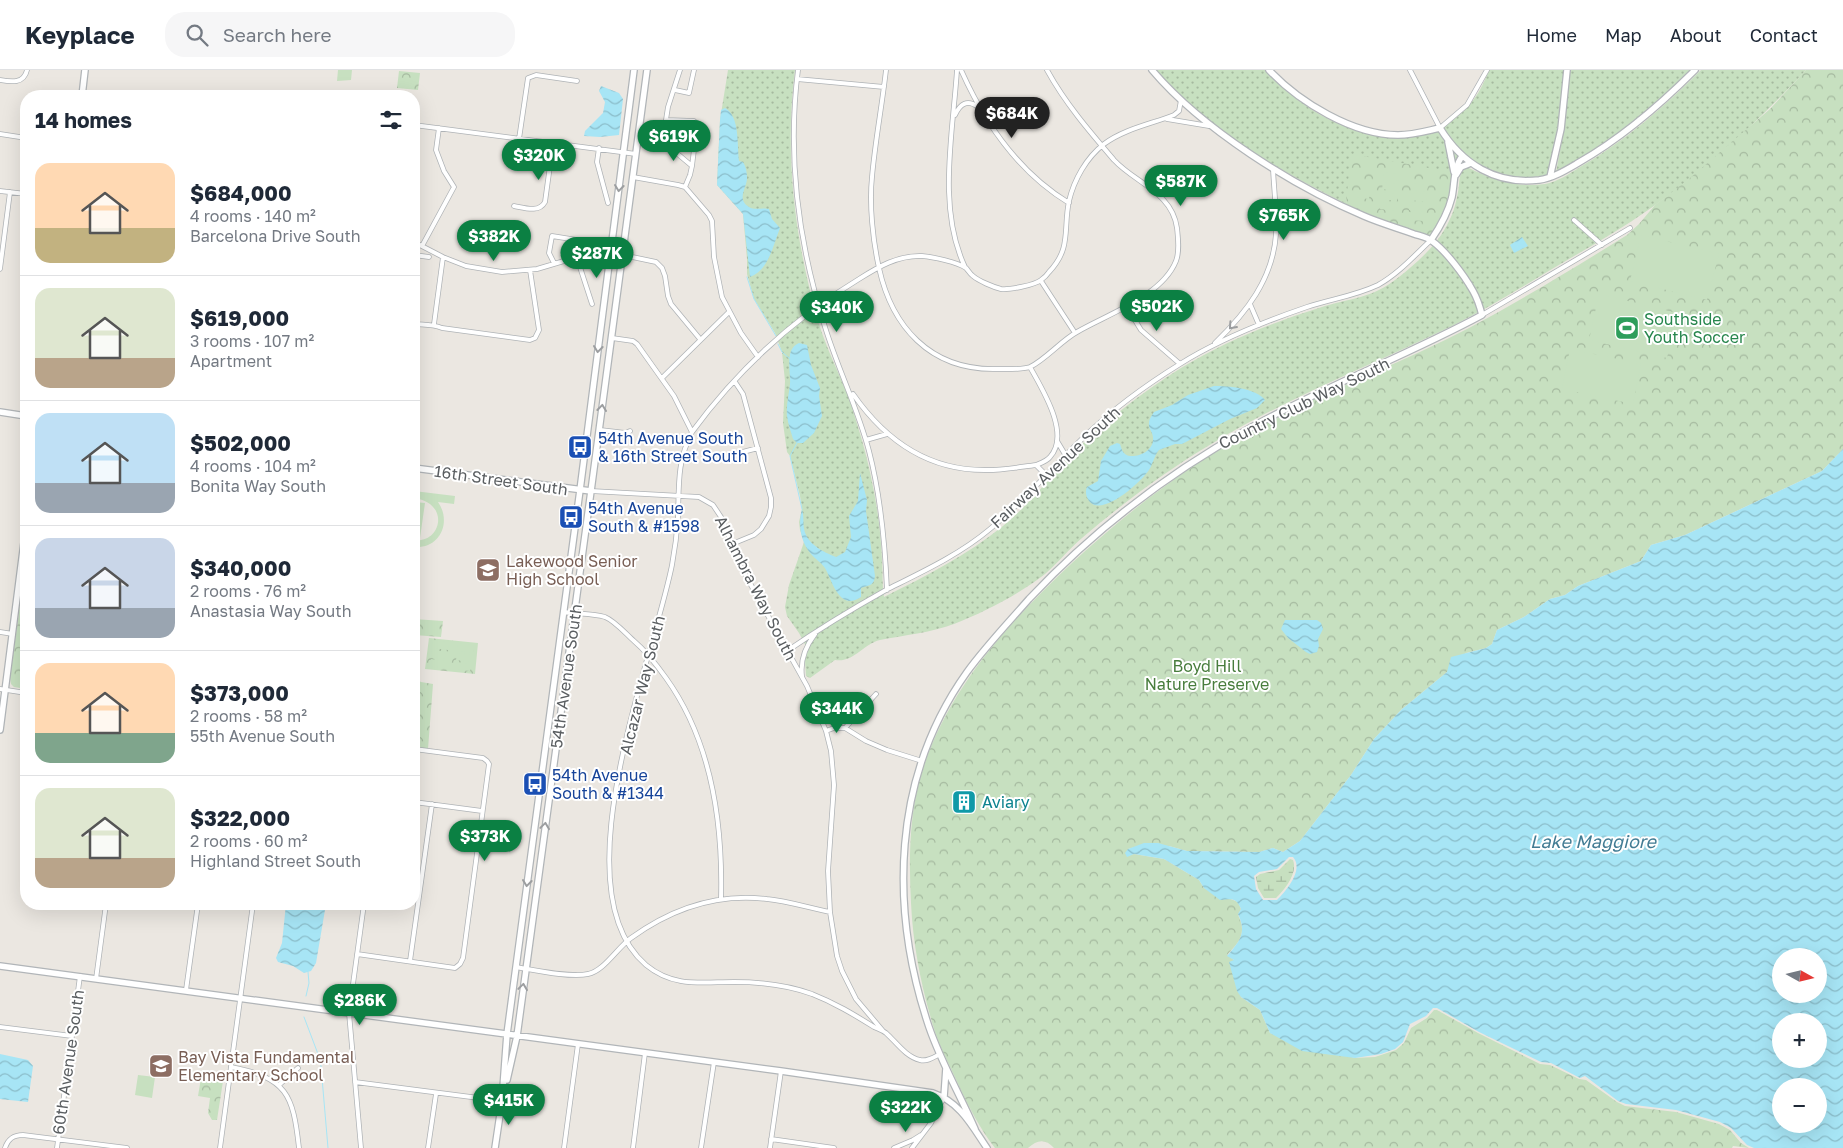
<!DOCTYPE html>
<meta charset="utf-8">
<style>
:root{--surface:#fff;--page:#f6f6f7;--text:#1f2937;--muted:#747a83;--line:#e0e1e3;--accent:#0b8043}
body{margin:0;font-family:"Golos Text",sans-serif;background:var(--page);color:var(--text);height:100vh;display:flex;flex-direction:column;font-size:19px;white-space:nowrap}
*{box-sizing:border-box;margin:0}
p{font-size:16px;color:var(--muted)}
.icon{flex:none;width:28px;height:28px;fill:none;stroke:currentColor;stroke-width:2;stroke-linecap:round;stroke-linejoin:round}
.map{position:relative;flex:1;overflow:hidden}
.side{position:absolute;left:20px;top:20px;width:400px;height:820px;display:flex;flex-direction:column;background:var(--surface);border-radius:20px;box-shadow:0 5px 20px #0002}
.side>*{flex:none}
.needle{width:32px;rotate:98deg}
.fabs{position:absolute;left:1772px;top:878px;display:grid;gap:10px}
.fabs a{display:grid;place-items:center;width:55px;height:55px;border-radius:50%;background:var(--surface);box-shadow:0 5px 20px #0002;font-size:25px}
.price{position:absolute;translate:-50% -42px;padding:0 11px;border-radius:18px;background:var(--accent);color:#fff;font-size:16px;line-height:32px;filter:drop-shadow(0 1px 2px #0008)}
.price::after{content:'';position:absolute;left:50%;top:30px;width:15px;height:11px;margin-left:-8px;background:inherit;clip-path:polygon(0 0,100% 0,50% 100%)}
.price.current{background:#222;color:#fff}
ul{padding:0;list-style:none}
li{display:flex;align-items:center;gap:15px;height:125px;padding:0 15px}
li+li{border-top:1px solid var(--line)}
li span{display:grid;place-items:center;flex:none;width:140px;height:100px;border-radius:15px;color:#555}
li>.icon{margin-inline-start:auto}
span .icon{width:60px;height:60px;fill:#fffc;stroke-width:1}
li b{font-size:21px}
h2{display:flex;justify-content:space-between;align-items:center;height:60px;padding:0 15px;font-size:21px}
header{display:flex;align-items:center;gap:30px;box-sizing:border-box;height:70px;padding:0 25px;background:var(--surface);border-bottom:1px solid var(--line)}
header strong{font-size:24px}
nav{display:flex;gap:28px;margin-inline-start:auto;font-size:18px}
.search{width:350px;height:45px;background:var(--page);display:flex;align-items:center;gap:12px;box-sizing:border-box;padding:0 18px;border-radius:20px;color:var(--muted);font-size:19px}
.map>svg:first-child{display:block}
.grass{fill:url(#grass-dots)}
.wetland{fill:url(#wetland-marsh)}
.park{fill:url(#park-crowns)}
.garden{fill:#c7e0c0}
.water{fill:url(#water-waves);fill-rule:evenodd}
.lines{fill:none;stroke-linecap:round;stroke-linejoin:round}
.stream{stroke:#a7e5f5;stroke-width:1}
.street-casing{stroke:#afb3b6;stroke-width:5.5}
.secondary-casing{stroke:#b1b5b8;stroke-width:8}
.street{stroke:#fff;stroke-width:4}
.secondary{stroke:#fff;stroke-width:5.5}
.oneway{stroke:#9c9ea0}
.labels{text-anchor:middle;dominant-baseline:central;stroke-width:4;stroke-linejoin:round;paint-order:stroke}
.leisure-label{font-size:16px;fill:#27864d;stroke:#fff;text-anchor:start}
.street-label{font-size:16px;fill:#5a5e61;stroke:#fff}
.transit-label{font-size:16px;fill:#164399;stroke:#fff;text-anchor:start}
.education-label{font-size:16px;fill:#785e54;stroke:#fff;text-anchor:start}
.park-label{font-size:16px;fill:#487d3d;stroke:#fff}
.culture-label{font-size:16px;fill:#0d838f;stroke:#fff;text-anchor:start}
.water-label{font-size:18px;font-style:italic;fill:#427c94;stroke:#fff}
</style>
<header>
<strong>Keyplace</strong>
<div class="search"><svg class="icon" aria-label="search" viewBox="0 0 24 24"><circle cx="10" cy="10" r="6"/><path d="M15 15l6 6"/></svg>Search here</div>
<nav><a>Home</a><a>Map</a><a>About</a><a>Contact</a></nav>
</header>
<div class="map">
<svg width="1843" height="1078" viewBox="0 0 1843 1078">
<defs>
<pattern id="grass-dots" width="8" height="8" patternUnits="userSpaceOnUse" patternTransform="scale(1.25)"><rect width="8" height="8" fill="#c7e0c0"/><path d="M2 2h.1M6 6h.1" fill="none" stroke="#a5b99f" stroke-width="1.8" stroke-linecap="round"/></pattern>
<pattern id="wetland-marsh" width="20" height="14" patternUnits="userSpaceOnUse" patternTransform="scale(1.25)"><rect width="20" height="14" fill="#c7e0c0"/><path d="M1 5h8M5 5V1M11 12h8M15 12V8" fill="none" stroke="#a5b99f"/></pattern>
<pattern id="park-crowns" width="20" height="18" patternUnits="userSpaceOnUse" patternTransform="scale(1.25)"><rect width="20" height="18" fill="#c7e0c0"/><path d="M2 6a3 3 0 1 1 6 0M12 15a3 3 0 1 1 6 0" fill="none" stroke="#a5b99f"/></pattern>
<pattern id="water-waves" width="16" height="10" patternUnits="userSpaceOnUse" patternTransform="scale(1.25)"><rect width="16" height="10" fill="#a7e5f5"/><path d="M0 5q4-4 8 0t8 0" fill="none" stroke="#8bbdca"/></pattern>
</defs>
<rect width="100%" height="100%" fill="#ebe7e1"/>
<path class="grass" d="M728,0H795C784,85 795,172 819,254C827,280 840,305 850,331C858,356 866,382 871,407C877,434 881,463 882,490C883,502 882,515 884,527C926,506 967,485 1003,456C1029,435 1049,408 1071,385C1104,352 1141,323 1181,298C1224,272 1271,253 1319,238C1352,227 1370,230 1399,207C1418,192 1439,173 1449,151C1454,142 1456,132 1458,122C1460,114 1458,103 1465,97L1469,98C1492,110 1519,118 1545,114C1557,112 1569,104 1580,97C1625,71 1664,37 1701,0H1806C1754,56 1696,109 1632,151C1606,168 1579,183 1552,199C1519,219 1486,239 1452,256C1372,295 1289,327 1213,373C1167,400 1123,433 1082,468C1069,479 1058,493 1045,504C1018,525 985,542 954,554C930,563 905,565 880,570C863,574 854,593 835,590L810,608L806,606L805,590L808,580L799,563L787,546L785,537L789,515L804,472L800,460L799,452L802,439L800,426L790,386L787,382L783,353L785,311L782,282L775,263L754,229L747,204V189L743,144L717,115L720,50Z
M1156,0H1265C1288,24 1319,49 1351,58C1362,60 1374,61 1386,62C1407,65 1417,67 1439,60L1449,76L1462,88L1453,102L1347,129L1346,134C1278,100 1205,59 1156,0Z
M1489,0H1564L1559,59L1550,104C1508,116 1465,94 1443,58C1467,40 1478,29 1489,0Z
M1569,0H1691C1651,39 1608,79 1556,102L1564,60Z"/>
<path class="wetland" d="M1290,789L1293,790C1298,803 1285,819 1276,828H1264L1258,818L1256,807L1260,804L1279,800Z"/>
<path class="park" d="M338,0H352L351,10L337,11Z
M1806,0H1843V379L1822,401L1685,465L1651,475L1641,491L1578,516L1565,525L1550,529L1524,547L1497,560L1492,574L1486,578L1466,583L1447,602L1401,640L1374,669L1351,705L1300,771L1283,782L1273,778L1259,782L1187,781L1169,776L1135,777L1128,779L1127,786L1134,784L1164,789L1199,810L1204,818L1238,832L1241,839L1238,845C1247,863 1240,871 1227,885L1234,890L1241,927L1260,940L1270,963L1355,988L1375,987L1396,980L1404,973L1411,958L1427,948L1434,940H1437L1478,963L1540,994L1550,995L1579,1009L1586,1010L1617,1032L1625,1036L1676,1042L1719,1054L1730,1060L1741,1073L1749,1078L1733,1076L1732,1078H1054C1045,1068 1037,1070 1028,1078H995C980,1059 969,1037 959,1016C951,998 941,980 935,962C922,920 913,877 911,833C909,795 909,754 918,716C941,626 1006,555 1072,493C1123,446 1179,402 1239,368C1313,325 1394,297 1469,258C1523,229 1576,197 1627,165L1639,154L1655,135L1689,109L1770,39Z
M399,1L420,3L418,20L397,18Z
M1351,84L1453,102C1450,126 1444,147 1430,167L1365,144L1346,134Z
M26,493V619L14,617L11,614L10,607Z
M414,549L443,551L441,567L414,565Z
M429,568L478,573L475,604L425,599Z
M414,575L418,599L416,609L421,612L433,614L428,679L414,677Z
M201,1008L223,1011L217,1050H212L208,1043L210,1028L198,1026Z"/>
<path class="garden" d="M1384,102L1400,104L1399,111L1383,110Z
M1383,112L1399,114L1398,121L1382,119Z
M1412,113L1428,115L1427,122L1411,120Z
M1354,119L1370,121L1369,129L1353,127Z
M1382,122L1398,124L1397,131L1381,129Z
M1411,123L1427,124L1426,132L1410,130Z
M1381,132L1397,133L1396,141L1380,139Z
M1410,132L1426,134L1425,142L1409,140Z
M1409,142L1425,144L1424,151L1408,150Z
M1641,165L1719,184L1707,230L1630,211Z
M1599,224L1677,243L1667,288L1589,270Z
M1570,279L1641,294L1633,334L1562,319Z
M414,421L455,426L454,434L438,432C452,452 440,479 414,477V470C441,474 451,433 414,428Z
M414,432L425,433L420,468L414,467Z
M433,570L449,572L448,580L432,578Z
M458,573L474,575L473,583L457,581Z
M414,575L418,599L414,614Z
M432,580L448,582L447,589L431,587Z
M457,583L472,585L471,592L456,590Z
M431,589L446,591L445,598L430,596Z
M455,592L471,594L470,601L454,599Z
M138,1005L155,1007L152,1028L135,1025Z"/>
<path class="water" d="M601,16L619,23L623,29L619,65L600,67L584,66L585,61L603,43L605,32L599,21Z
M725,38C740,46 737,75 739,91L743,92C746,97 747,102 747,108C747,118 736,129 749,137C755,141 763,137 769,139L772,149L780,158C773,175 769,200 750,207L743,144L717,115L720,50L721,40Z
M1522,167L1528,176L1514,183L1510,175Z
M799,273L807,275L811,295L820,318L819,326L822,346L814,363L803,373H797L793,369C791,362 788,354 787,346C786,335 789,324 790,314C791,302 784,279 799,273Z
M1214,316C1228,316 1256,318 1265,330L1257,338L1230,349L1182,374H1175L1159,380C1154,386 1153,394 1149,400C1141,412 1102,448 1089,431C1086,427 1085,421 1087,417L1098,411L1101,391L1110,376L1117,373L1120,374C1122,380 1123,385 1130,386C1140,387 1154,380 1153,368C1153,362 1148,359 1149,353C1149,349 1152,345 1154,342L1172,335L1188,325Z
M1843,379V1078H1754L1747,1075L1731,1058L1720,1052L1676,1040L1626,1034L1618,1031L1585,1006L1580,1008L1551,993L1541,992L1479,962L1437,938H1433L1426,946L1410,954L1403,972L1395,979L1381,984L1355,988L1302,981L1270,963L1260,940L1241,927L1237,921L1229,892L1234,890L1227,886C1240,871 1247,863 1238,844L1241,839C1236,827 1232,829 1220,830L1204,818L1199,810L1164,789L1134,784L1127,787L1125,783L1128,779L1144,773H1158L1187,781L1259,782L1273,778L1283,782L1300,771L1351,705L1374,669L1401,640L1447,602L1451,587L1486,578L1492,574L1497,560L1524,547L1550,529L1565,525L1578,516L1641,491L1651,475L1685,465L1822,401ZM1289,787H1293C1304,799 1287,820 1277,830H1263L1256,819L1254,806L1259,802L1277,799ZM1781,886H1819V924H1781ZM1781,951H1819V989H1781ZM1781,1016H1819V1054H1781Z
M860,403L867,430L866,441L875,506C874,516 869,515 861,518V527C839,542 832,510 825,498C821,492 815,489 811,484C800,471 798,454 802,439C804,446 803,453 804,459C807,474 823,482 836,487L845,482L851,467L849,446L858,431Z
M1285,550H1317L1321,553L1323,559L1318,569L1319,576L1317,582L1310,584L1306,582L1288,568L1281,559Z
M286,834H326L316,893L311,901L304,903L293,896L278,892L276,888L282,873Z
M0,984L28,990L33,996L28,1032L0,1029Z"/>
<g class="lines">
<path class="stream" d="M747,207L754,229L776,266
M778,274L782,282L790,289
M797,373L790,386L802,439
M306,926L309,913L308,902
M304,947L318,984L321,996L328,1078"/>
<defs>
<path id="street" d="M680,0L668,37L663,69L667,75L692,96L690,105L685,117
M798,0C787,86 799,175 825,257C838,299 858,339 869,381C881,427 885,473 887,520
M886,0C882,36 875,72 872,107C869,135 873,171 879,198C892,257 930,299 993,299C1002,299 1022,300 1030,297C1045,290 1062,270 1077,262C1108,244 1162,226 1176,191C1180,181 1178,168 1177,158C1172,122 1135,113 1114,90C1090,62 1065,33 1047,0
M957,0C953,63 937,138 965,197
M961,0C985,54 1018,102 1069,133
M1410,0L1440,58L1467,35L1487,0
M797,9L884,17
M0,10C11,12 24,14 27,0
M675,20L689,23L694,0
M955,45C960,34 967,29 978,37
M1167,49L1209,56
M666,50L694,51L697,55L692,96
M414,55L636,84
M0,64L26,68
M519,69L528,8L536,5L577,11
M599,78L597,92L608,133
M633,107L678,115L685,117L709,145L712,151L714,187L722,227L741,263L758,287
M0,121L26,124
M514,136C525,138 539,143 545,132L553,74
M1574,150L1602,175
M414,172L443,187L466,196L502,202L537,199L584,185L610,188L623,185L656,192L662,198L665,206L668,226L671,234L700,269
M422,176L454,117L444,101L436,80L439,58
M414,185L429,187
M577,188L592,234
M554,193L549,183L552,166L602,174
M0,199L10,122
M1041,211L1075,263
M1250,234L1259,255
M1127,237L1141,260L1180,294
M1482,245L1630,158
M414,254C425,255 432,254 442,258L530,270L535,268L539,260L530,200
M434,254L443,187
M612,268L633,271L637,274L674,326L692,362C677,391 679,415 678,447C677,463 675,479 672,495C653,591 558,820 646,895C674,918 702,912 734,912C760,912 787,915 812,924C835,933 853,944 874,957C878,959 882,960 886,963C896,972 906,987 920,990C927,992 934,987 940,984
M1215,273C1246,243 1273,209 1276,164C1277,143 1274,120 1273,99
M1030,297C1042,319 1071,364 1050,387C1047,391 1041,393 1036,395
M662,308L729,242
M853,324C885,370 929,401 987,400C1004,400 1020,397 1036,395L1046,405
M600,360L626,363L630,361
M692,362C737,301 794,248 859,209C878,197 898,185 922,186C933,187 957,192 966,198C968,200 970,204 973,206C979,211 993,217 1001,219C1009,220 1035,215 1041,210C1044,208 1047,205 1049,202C1072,178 1063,159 1069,131C1074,110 1086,88 1104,74C1124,59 1151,54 1174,45L1179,41L1181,30
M866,370L887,364
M1057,371L1066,386
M739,383L758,378
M591,421L699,427L713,435L721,447L741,497L807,616L826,661L831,681L834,715L828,801L830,842L837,886L842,901L856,929L883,961
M732,474L754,465L761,459L769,446L771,437V428L743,324L735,312
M563,542C576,544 593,543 605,547C615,551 626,564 634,571C647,582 656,594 666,608C712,672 723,752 721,829
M0,562L13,564
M787,581C819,559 852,539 886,520C922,502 959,485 990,459C1024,431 1052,398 1084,367C1113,339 1146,315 1180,294C1220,269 1263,252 1307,237C1331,229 1355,226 1378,215C1398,204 1414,186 1431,170
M802,606C800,590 805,577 815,564
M0,619L26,623
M845,658L876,624
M826,661L834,658H845L866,671L887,680L922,691
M414,732L482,741
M357,884L455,898L460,894L463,888L489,694L487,691L483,688L414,679
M410,891L432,734
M516,897C534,900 571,908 588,904C604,901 617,878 631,868C671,839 717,823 767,829C788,831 809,838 830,842
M96,909L106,834
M186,920L198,834
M0,957L72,966
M231,997C287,1008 293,1024 299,1078
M355,1012L502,1031
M279,1015L298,998
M771,1069L834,1078
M5,1078C8,1069 13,1065 23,1065L127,1078
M57,1078L80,906
M220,1078L253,834
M361,1078L349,943L364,834
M428,1078L436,1024
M564,1078L578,974
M633,1078L645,983
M701,1078L714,992
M770,1078L781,1001
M894,1078L913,1070L921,1065
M912,1078L931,1053L944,1027"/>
<path id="secondary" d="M1269,0C1299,32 1353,65 1398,65C1413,65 1426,61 1440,58C1462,94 1496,115 1539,110C1553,108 1566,100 1578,93C1622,68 1659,36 1695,0
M82,26L85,0
M1448,72L1454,102
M1456,105L1461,97L1471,93
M1550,107L1561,59L1567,0
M1431,170C1440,157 1448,143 1452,127C1455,112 1453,99 1462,86
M0,342L26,346
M414,398L591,421
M0,660L26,457
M0,896L781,1001L933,1023C960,1032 972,1056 987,1078
M507,1010L517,966L591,421L647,0
M944,1027L946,998
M975,1059C960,1025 941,992 929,957C889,838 892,707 967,602C986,576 1008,553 1029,529C1093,461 1168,403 1250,358C1325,316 1406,286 1482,245C1480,237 1477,228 1473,221C1464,205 1446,181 1432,171C1427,167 1420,166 1414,164C1398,158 1380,153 1364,146C1293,116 1202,59 1152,0
M495,1078L502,1031L507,964L580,420L634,0"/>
</defs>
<use href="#street" class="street-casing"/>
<use href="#secondary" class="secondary-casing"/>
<use href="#street" class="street"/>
<use href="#secondary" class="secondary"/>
</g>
<defs><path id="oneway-chevron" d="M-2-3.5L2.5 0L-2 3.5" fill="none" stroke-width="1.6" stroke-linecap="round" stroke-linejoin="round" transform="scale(1.25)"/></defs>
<g class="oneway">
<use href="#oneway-chevron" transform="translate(619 118) rotate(97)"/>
<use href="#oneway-chevron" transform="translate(1232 256) rotate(132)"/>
<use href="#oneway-chevron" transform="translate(598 279) rotate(97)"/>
<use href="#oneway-chevron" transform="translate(602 338) rotate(-83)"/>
<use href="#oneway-chevron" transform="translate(545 756) rotate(-82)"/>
<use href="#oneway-chevron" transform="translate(527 813) rotate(97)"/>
<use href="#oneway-chevron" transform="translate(523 917) rotate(-82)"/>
</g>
<defs>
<symbol id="stadium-square" viewBox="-11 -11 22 22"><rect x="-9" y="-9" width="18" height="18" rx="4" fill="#2e9e5b" stroke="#fff"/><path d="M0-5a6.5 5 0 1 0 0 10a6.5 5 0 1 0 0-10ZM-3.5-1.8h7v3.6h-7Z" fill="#fff"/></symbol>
<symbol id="bus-square" viewBox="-11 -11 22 22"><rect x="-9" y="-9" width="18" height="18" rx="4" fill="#1a4fb4" stroke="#fff"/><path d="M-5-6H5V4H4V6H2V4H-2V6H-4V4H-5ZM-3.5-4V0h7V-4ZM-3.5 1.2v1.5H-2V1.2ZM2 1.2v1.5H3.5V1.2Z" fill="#fff"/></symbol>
<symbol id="school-square" viewBox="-11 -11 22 22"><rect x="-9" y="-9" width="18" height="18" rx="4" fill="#8d6e63" stroke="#fff"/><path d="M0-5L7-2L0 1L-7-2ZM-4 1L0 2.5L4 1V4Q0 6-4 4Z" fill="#fff"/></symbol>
<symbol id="building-square" viewBox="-11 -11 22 22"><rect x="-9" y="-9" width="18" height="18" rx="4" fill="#0f9aa8" stroke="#fff"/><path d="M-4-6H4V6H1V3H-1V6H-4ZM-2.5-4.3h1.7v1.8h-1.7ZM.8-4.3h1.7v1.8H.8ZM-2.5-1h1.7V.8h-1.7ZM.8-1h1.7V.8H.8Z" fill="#fff"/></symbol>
</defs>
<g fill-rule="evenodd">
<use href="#stadium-square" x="1613" y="244" width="28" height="28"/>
<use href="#bus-square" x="566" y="363" width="28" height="28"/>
<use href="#bus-square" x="557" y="433" width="28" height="28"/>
<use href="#school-square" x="474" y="486" width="28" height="28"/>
<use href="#bus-square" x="521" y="700" width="28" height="28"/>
<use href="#building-square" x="950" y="718" width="28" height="28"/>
<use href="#school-square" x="147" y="982" width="28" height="28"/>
</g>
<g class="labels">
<g class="leisure-label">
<text x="1644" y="249">Southside<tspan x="1644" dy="18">Youth Soccer</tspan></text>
</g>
<g class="street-label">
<text transform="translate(1304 333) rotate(-26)">Country Club Way South</text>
<text transform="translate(1055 397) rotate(-43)">Fairway Avenue South</text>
<text transform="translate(501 410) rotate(8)">16th Street South</text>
<text transform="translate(756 518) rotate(63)">Alhambra Way South</text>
<text transform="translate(566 606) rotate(-82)">54th Avenue South</text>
<text transform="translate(642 615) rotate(-76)">Alcazar Way South</text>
<text transform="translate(68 992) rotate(-82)">60th Avenue South</text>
</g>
<g class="transit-label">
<text x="598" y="368">54th Avenue South<tspan x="598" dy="18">&amp; 16th Street South</tspan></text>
<text x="588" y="438">54th Avenue<tspan x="588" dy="18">South &amp; #1598</tspan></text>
<text x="552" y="705">54th Avenue<tspan x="552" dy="18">South &amp; #1344</tspan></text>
</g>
<g class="education-label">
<text x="506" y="491">Lakewood Senior<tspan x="506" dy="18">High School</tspan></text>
<text x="178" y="987">Bay Vista Fundamental<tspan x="178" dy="18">Elementary School</tspan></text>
</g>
<g class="park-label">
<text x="1207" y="596">Boyd Hill<tspan x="1207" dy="18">Nature Preserve</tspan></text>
</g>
<g class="culture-label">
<text x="982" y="732">Aviary</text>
</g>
<g class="water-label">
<text x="1593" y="771">Lake Maggiore</text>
</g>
</g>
</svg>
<div class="fabs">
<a><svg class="needle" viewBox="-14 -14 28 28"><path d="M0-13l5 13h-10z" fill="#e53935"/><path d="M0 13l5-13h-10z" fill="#747a83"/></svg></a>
<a>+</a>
<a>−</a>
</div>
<b class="price current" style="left:1012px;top:69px">$684K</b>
<b class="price" style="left:674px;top:92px">$619K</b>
<b class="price" style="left:539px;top:111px">$320K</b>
<b class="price" style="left:1181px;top:137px">$587K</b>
<b class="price" style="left:1284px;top:171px">$765K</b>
<b class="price" style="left:494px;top:192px">$382K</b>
<b class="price" style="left:597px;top:209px">$287K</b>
<b class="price" style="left:1157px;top:262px">$502K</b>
<b class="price" style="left:837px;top:263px">$340K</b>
<b class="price" style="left:837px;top:664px">$344K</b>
<b class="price" style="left:485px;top:792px">$373K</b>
<b class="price" style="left:360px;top:956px">$286K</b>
<b class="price" style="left:509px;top:1056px">$415K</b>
<b class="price" style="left:906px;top:1063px">$322K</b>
<section class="side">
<h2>14 homes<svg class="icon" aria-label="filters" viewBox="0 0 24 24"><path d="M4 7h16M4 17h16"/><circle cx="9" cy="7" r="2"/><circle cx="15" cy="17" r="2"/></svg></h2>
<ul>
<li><span style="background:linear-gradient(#ffd9b3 65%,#c2b280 0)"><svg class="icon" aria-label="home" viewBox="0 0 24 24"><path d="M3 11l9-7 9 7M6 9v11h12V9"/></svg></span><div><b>$684,000</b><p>4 rooms · 140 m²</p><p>Barcelona Drive South</p></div></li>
<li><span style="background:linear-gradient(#dfe7d0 70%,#b9a48a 0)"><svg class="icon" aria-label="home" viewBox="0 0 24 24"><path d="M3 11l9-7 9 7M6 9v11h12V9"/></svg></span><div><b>$619,000</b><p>3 rooms · 107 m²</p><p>Apartment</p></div></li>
<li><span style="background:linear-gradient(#bfe0f5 70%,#9aa5b1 0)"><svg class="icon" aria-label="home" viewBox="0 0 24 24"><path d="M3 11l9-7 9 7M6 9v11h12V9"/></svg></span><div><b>$502,000</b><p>4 rooms · 104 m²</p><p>Bonita Way South</p></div></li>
<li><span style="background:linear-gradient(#c9d6e8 70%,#9aa5b1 0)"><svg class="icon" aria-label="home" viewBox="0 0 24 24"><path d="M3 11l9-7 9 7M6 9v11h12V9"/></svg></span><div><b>$340,000</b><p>2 rooms · 76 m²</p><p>Anastasia Way South</p></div></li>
<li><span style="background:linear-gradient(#ffd9b3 70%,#7fa58c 0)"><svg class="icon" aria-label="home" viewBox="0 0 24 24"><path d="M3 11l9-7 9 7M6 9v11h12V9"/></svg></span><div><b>$373,000</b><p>2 rooms · 58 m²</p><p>55th Avenue South</p></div></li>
<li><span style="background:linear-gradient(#dfe7d0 70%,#b9a48a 0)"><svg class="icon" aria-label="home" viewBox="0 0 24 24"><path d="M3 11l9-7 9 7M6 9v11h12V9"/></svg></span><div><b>$322,000</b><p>2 rooms · 60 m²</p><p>Highland Street South</p></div></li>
</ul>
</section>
</div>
